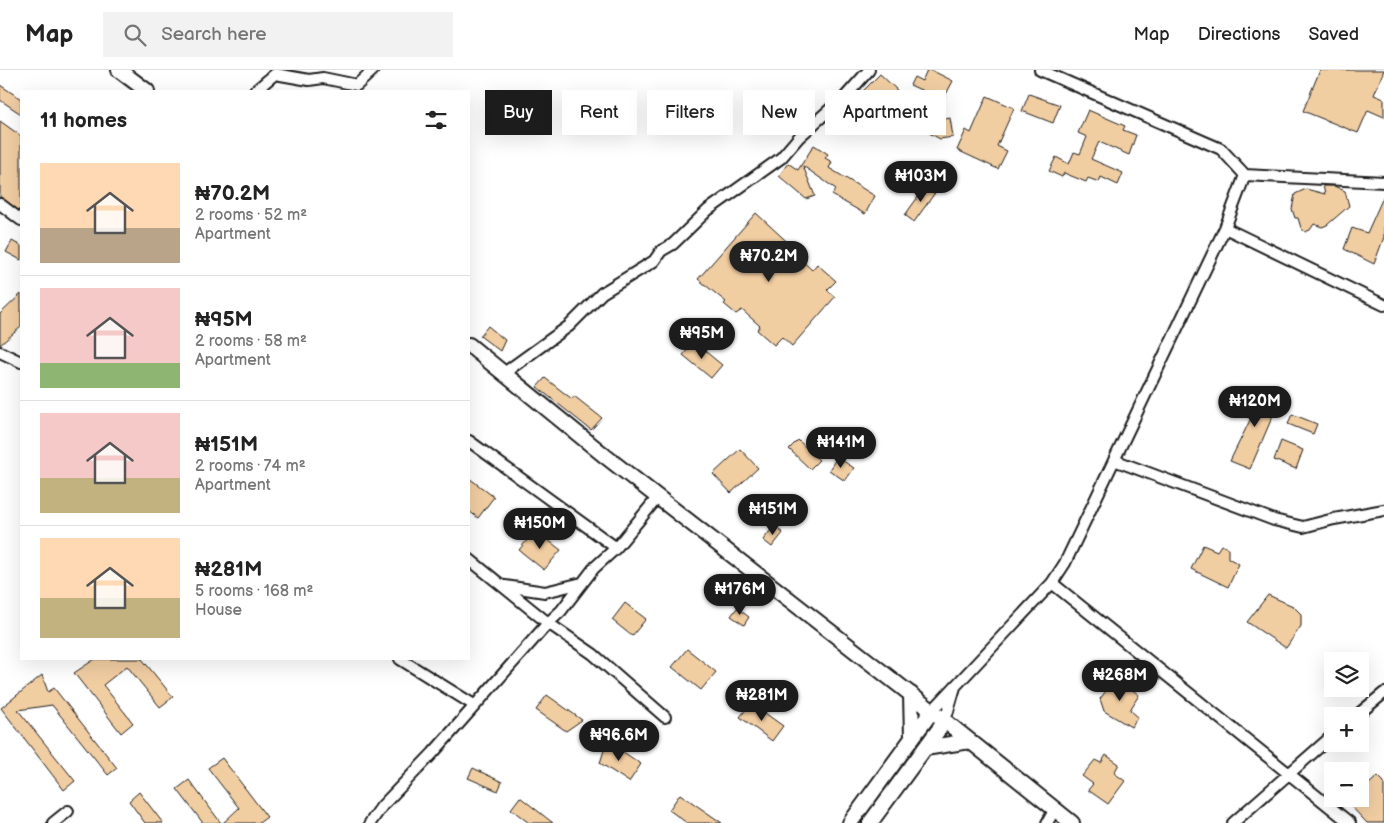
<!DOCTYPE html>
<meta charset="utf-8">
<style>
:root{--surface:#fff;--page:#f2f2f2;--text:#222;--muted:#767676;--line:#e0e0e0;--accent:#1c1c1c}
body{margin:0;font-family:"Balsamiq Sans",sans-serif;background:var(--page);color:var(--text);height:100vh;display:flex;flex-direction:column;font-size:19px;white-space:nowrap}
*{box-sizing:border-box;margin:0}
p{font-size:16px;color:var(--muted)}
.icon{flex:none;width:28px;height:28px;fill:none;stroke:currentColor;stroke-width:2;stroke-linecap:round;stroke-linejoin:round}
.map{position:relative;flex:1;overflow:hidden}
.sheet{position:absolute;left:20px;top:20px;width:450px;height:570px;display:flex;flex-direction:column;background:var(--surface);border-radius:0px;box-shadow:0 5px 20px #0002}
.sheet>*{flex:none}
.guide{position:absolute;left:485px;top:20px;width:475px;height:45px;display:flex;gap:10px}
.buttons{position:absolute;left:1324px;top:582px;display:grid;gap:10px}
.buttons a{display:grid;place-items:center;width:45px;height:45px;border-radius:0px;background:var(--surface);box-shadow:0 5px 20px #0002;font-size:25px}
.price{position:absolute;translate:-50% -42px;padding:0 11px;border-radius:18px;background:var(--accent);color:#fff;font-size:16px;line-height:32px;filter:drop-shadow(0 1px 2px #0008)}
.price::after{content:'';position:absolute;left:50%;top:30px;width:15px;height:11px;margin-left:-8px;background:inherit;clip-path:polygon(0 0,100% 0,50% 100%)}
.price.active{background:#222;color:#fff}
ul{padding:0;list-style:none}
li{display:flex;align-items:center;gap:15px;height:125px;padding:0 20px}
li+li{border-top:1px solid var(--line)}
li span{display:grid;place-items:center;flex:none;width:140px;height:100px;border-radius:0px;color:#555}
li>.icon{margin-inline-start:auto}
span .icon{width:60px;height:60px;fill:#fffc;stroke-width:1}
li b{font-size:21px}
h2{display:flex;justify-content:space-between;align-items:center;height:60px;padding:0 20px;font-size:21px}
.pill{padding:0 18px;border-radius:0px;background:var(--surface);box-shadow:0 5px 20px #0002;font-size:18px;line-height:45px}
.pill.active{background:var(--accent);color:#fff}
header{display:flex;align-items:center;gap:30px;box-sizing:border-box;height:70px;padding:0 25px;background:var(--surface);border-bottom:1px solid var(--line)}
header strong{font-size:24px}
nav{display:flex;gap:28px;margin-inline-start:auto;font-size:18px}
.search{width:350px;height:45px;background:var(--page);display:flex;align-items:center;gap:12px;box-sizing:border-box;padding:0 18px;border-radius:0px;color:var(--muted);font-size:19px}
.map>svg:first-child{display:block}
.building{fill:#f1cda2;stroke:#1c1c1c}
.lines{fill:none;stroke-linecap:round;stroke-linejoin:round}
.street-casing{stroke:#1c1c1c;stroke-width:14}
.secondary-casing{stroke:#1c1c1c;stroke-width:18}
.street{stroke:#fff;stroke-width:10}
.secondary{stroke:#fff;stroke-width:14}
</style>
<header>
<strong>Map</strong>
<div class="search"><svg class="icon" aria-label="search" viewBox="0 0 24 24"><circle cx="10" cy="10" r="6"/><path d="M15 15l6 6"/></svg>Search here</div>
<nav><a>Map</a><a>Directions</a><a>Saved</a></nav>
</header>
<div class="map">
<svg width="1384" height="753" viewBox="0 0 1384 753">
<rect width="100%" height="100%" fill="#fff"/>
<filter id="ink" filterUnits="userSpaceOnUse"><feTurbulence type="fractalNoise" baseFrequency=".02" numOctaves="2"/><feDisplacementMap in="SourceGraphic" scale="10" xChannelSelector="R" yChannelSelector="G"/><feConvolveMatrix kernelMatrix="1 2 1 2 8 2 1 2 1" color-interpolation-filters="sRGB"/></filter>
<g filter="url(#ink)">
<path class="building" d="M927,0H931L953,11L943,30L910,15L914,7L922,11Z
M1320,0H1384L1374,25L1384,29V47L1368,40L1358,63L1303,41Z
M880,4L897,20L880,37L873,29L870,31L862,28V22Z
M0,15L21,29V44L0,30Z
M1029,24L1060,35L1053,53L1022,41Z
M987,26L1014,38L997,76L1007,81L998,99L957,80L966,60L971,63Z
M1088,40L1125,56L1123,60L1136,65L1129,85L1099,72L1091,89L1123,103L1118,115L1101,107L1099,112L1088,108L1086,112L1064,103L1062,107L1049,101L1056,87L1069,94L1074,82L1080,84L1087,67L1078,63Z
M950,48L953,67L940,69L929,63L927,53Z
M0,51L21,66V142L0,127Z
M814,75L828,84L825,88L832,92L829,98L875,126L865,144L832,125L836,119L803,96L815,126L806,129L779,106L788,93L798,100Z
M928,113L937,120L914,152L905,145Z
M1323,116H1334L1345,121L1349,136L1327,155L1322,157L1314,154L1310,160L1305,162L1301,158L1298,148H1295L1292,139L1295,124L1306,119L1325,124Z
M1384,125V167L1374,194L1344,179L1352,158L1367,163Z
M756,143L796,180L795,184L812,200L817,194L836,211L827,220L835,227L792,276L782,267L774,275L757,260L760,256L742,240L736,244L724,234L726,232L698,209Z
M12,171L21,176V190L6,182Z
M21,224V257L0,275V244Z
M488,256L505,270L500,281L480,266Z
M694,272L722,295L711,308L683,285Z
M545,308L572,329L574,326L602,348L591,360L537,317Z
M1256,319L1280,329L1250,399L1230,391L1253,344L1247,342Z
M1292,344L1317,354L1313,364L1288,354Z
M798,370L819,390L810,399L789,379Z
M1281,371L1303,380L1296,399L1274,390Z
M740,379L758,398L731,423L713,404Z
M837,387L854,398L845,411L829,400Z
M469,408L494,427L478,448L469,441Z
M774,456L783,463L772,477L763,470Z
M535,460L561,480L544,500L519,480Z
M1203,475L1217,481L1221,475L1228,478V488L1239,494L1228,517L1191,499Z
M1268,525L1293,536L1301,544V556L1286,578L1247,552Z
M625,533L646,549L632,566L612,550Z
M737,538L749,547L744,555L731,546Z
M687,579L716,602L701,620L672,597Z
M95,589H142L173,627L160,637L127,596L103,615L133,653L121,663L74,603Z
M42,605L48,622L54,618L117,698L108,705L52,635L18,640L75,711L64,720L1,638Z
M1116,607L1139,625L1130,640L1138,647L1131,657L1104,641L1100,629Z
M547,625L582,650L566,661L536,640Z
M751,633L783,656L772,671L740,647Z
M607,671L641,694L629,712L600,693Z
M1106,685L1119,694L1114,703L1125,711L1108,734L1088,720L1093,714L1082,706L1095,690L1101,693Z
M222,688L267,747L259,753H223L239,738L208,698Z
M473,698L502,712L498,721L468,708Z
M1378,706L1384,712V753H1367L1348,733L1353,729H1360V722Z
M189,710L221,753H203L177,719Z
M139,722L163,753H145L129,731Z
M680,724L722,753H687L669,740Z
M520,727L553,753H529L511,739Z"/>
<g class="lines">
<defs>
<path id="street" d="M255,21L275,4L309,10L323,8L357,15L373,0
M845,27L869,0
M1245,105L1384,112
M0,134L21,150
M1225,158L1384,235
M0,282L21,292
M504,303L569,256L602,223L654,191L661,181L673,174L708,140L781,88L799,67L837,33
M469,371L615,477
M1114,390L1274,450L1303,457L1334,449L1384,440
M469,489L548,553L593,584L665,647
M1052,513L1350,753
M505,516L545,522L582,513
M400,589L474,635
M932,641L1052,513L1065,493L1225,158L1245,105L1221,79L1040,0
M1356,646L1384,623
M945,651L955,617
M53,753L68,741
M370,753L382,736L433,683L548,553L561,541L594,498L616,478L658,427
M1047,753L1055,739
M1233,753L1332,666"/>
<path id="secondary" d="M119,0L147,21
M469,275L605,386L945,651L1072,753
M911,624L912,668
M925,678L970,671
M850,753L932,641
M870,753L945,651"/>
</defs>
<use href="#street" class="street-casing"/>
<use href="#secondary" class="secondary-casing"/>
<use href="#street" class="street"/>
<use href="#secondary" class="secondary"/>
</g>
</g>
</svg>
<div class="buttons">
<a><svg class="icon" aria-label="layers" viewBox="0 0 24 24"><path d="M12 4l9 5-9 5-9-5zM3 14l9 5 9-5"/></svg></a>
<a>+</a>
<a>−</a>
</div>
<b class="price" style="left:921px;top:133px">₦103M</b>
<b class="price active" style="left:769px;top:213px">₦70.2M</b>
<b class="price" style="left:702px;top:290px">₦95M</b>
<b class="price" style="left:1255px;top:358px">₦120M</b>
<b class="price" style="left:841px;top:399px">₦141M</b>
<b class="price" style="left:773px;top:466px">₦151M</b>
<b class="price" style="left:540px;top:480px">₦150M</b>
<b class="price" style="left:740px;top:546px">₦176M</b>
<b class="price" style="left:1120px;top:632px">₦268M</b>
<b class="price" style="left:762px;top:652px">₦281M</b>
<b class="price" style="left:619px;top:692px">₦96.6M</b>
<div class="guide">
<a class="pill active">Buy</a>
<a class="pill">Rent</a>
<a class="pill">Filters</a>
<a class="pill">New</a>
<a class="pill">Apartment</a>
</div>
<section class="sheet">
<h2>11 homes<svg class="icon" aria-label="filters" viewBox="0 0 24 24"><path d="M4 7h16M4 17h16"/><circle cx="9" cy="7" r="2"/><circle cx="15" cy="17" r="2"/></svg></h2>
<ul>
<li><span style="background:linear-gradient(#ffd9b3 65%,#b9a48a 0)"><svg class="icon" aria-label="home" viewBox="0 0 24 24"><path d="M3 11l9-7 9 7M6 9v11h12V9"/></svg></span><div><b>₦70.2M</b><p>2 rooms · 52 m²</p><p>Apartment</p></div></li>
<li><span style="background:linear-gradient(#f6c9c9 75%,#8fb573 0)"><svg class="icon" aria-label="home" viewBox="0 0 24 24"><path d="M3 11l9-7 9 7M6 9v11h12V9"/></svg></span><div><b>₦95M</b><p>2 rooms · 58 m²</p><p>Apartment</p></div></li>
<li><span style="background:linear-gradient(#f6c9c9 65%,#c2b280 0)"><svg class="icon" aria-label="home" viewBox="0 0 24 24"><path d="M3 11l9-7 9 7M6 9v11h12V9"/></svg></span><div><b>₦151M</b><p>2 rooms · 74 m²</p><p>Apartment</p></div></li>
<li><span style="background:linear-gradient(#ffd9b3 60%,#c2b280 0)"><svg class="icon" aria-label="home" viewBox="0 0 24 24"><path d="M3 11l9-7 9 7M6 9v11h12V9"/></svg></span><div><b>₦281M</b><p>5 rooms · 168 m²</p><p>House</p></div></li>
</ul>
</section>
</div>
